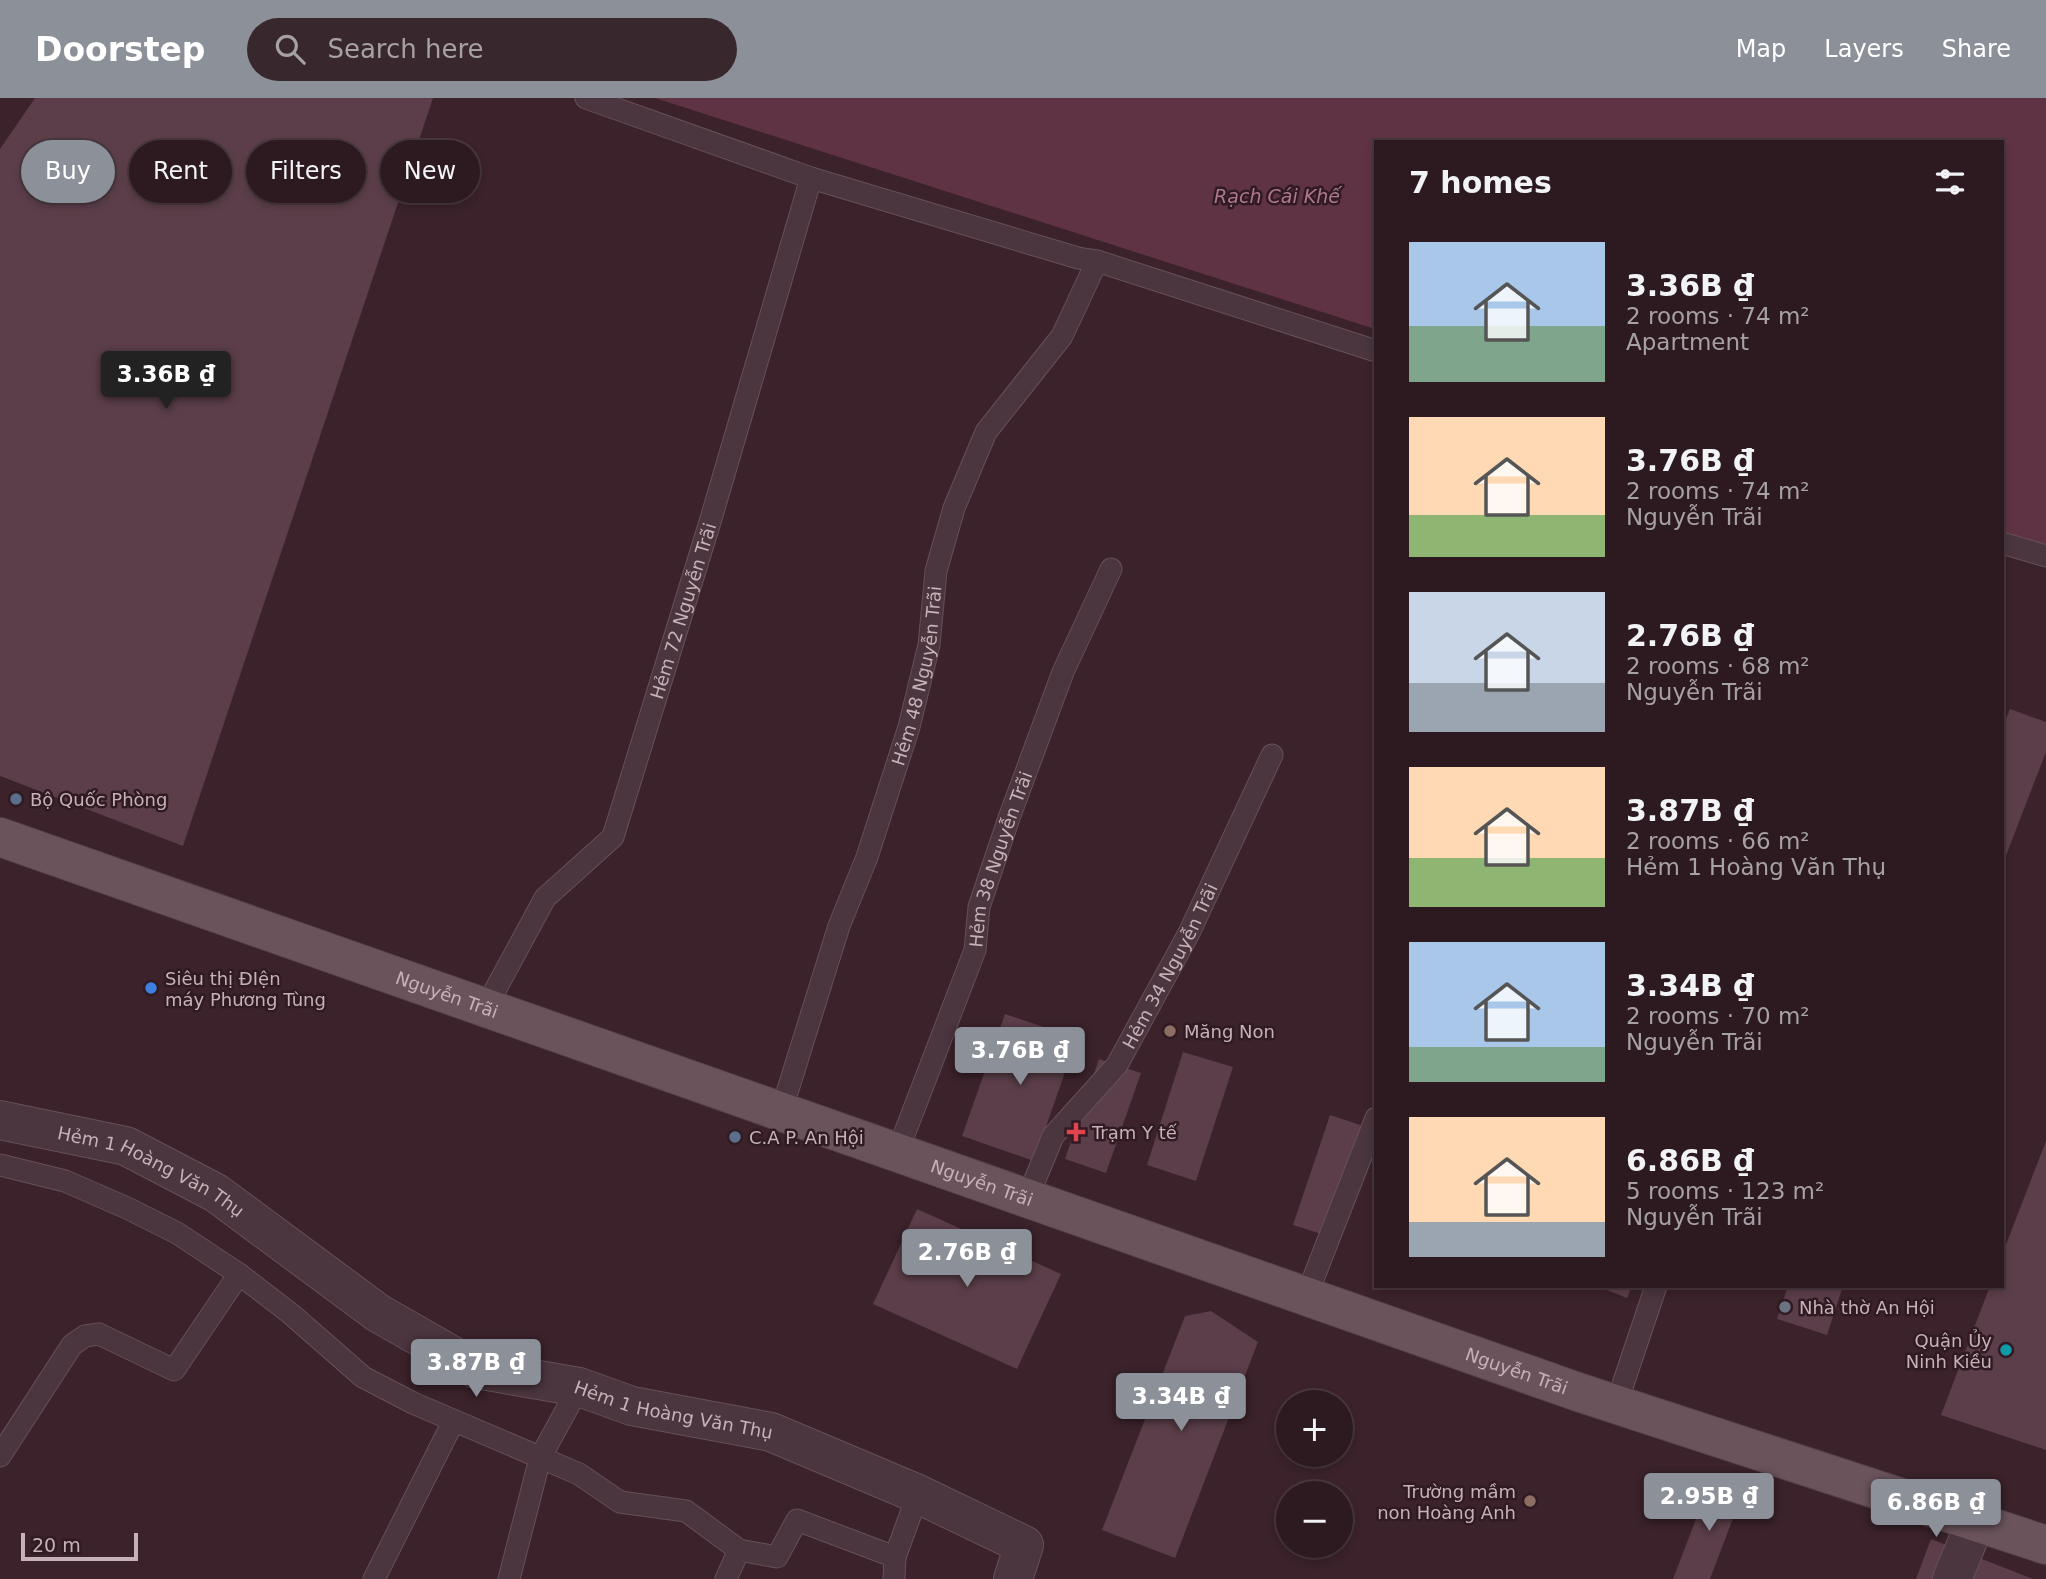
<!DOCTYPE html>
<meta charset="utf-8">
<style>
:root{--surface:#2c1a20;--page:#38272d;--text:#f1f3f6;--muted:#a6a1a5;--line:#48383e;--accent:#8c9099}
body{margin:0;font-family:"DejaVu Sans",sans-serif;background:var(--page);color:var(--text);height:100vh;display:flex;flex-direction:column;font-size:26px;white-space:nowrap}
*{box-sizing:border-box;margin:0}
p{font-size:23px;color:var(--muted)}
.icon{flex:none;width:38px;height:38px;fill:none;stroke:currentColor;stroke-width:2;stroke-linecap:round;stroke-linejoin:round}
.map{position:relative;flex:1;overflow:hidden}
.side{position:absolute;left:1374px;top:42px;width:630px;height:1148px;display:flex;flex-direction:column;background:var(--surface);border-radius:0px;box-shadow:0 4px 10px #0003,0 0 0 2px var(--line)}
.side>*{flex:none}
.guide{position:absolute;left:21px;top:42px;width:665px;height:63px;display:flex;gap:14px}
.fabs{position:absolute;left:1276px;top:1292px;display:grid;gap:14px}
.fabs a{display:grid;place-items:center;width:77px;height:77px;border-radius:50%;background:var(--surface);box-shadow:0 4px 10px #0003,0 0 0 2px var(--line);font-size:35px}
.scale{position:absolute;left:21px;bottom:18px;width:117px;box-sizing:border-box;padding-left:7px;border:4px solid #c7b1b8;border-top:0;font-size:19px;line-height:24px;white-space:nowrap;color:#c7b1b8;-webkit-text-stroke:5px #301b23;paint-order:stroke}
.price{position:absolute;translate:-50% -60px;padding:0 16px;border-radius:7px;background:var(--accent);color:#fff;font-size:23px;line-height:46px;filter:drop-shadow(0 2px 4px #0008)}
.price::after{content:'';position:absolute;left:50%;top:42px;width:21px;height:16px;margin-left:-10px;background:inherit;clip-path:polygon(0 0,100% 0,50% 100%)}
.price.on{background:#222;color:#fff}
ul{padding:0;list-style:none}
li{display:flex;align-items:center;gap:21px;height:175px;padding:0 35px}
li span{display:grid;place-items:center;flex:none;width:196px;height:140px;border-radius:0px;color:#555}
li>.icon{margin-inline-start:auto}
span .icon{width:84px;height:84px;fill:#fffc;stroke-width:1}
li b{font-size:30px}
h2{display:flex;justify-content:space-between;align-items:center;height:84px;padding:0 35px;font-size:30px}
.chip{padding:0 24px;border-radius:32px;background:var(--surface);box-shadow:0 4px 10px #0003,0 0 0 2px var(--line);font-size:24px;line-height:63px}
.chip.on{background:var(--accent);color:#fff}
header{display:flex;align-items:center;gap:42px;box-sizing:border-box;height:98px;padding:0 35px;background:var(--accent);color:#fff}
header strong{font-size:33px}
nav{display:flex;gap:38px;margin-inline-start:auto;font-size:24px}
.search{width:490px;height:63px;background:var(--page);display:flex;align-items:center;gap:18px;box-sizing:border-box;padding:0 24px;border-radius:38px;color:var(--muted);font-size:26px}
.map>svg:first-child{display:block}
.water{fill:#603344}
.building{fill:#5b3e49}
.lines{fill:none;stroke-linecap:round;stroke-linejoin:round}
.service-casing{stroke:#665158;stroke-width:23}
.minor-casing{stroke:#665158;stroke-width:40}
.primary-casing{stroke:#543f47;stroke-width:40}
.service{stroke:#4b353e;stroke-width:21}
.minor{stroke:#4b353e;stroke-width:38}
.primary{stroke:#6b535c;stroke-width:38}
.service-dot{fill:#5c6f8a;stroke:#301b23;stroke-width:2.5}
.shop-dot{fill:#3f7fe0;stroke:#301b23;stroke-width:2.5}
.education-dot{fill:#8d6e63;stroke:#301b23;stroke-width:2.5}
.health-dot{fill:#e0444e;stroke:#301b23;stroke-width:2.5}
.worship-dot{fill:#6b7280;stroke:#301b23;stroke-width:2.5}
.culture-dot{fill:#0f9aa8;stroke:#301b23;stroke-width:2.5}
.labels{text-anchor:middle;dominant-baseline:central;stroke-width:5;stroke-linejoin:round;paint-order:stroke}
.street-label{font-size:18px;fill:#c7b1b8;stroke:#301b23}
.poi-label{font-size:18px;fill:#c7b1b8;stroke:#301b23;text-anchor:start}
.water-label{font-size:19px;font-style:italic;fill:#b0788e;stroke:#301b23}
</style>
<header>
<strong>Doorstep</strong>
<div class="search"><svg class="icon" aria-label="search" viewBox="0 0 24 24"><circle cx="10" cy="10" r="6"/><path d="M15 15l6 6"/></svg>Search here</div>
<nav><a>Map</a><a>Layers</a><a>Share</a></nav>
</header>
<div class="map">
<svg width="2046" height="1481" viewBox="0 0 2046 1481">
<rect width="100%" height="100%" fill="#3b222b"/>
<path class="water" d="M655,0H2046V450L2002,436V44H1376L1375,231Z"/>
<path class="building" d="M35,0H433L183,748L0,678V51Z
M2010,611L2046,624V654L2002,768V631Z
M1005,916L1077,940L1034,1063L962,1038Z
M1183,954L1233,969L1196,1083L1147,1067Z
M1099,961L1141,975L1106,1075L1065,1061Z
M1330,1017L1376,1032L1340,1142L1293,1127Z
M2046,1043V1352L1941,1317L1990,1188H2002V1157Z
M917,1111L1061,1176L1017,1271L873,1206Z
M1597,1188H1632L1627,1200Z
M1788,1188H1843L1827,1237L1777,1221Z
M1211,1213L1258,1244L1175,1460L1102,1432L1185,1218Z
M1711,1382L1743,1394L1710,1481H1673Z
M1931,1441L2033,1481H1916Z"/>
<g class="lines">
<defs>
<g id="service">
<path d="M586,0L811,80L1078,160L1097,163L1376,253"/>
<path d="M2002,445L2046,458"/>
<path id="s1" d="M486,909L545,800L613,739L710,424L811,80"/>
<path id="s2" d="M781,1014L839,828L867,759L909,629L929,547L936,473L954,410L986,334L1062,238L1097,163"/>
<path id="s3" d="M897,1055L975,852L979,809L1009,720L1063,574L1111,471"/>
<path d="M0,1067L65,1083L127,1110L177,1135L239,1176L291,1216L363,1279L413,1305L579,1376L620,1404L686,1413L739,1452L777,1459L797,1422L895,1459L894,1481"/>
<path id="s4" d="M1027,1101L1053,1038L1117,967L1189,835L1272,657"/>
<path d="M1306,1199L1376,1020"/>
<path d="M1616,1307L1656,1188"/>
<path d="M0,1358L72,1247L85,1238L99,1236L174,1272L239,1176"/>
<path d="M895,1459L918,1396"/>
<path d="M374,1481L453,1324"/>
<path d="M509,1481L540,1360L579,1289"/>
<path d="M726,1481L739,1452"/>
</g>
<g id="minor">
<path id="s5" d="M0,1022L126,1048L216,1095L378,1215L476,1271L579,1289L632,1308L771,1334L918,1396L1024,1447L1013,1481"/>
<path d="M1952,1481L1976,1423"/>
</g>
<g id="primary">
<path id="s6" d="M0,739L1578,1294L2046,1447"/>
</g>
</defs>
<use href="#service" class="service-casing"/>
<use href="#minor" class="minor-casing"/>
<use href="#primary" class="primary-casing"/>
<use href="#service" class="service"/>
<use href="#minor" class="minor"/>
<use href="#primary" class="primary"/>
</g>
<g class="service-dot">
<circle cx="16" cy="701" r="7"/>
<circle cx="735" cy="1039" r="7"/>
</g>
<circle class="shop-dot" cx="151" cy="890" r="7"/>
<g class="education-dot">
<circle cx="1170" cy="933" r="7"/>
<circle cx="1530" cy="1403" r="7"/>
</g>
<path class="health-dot" d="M1072.5 1023.5h7v7h7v7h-7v7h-7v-7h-7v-7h7z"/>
<circle class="worship-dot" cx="1785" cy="1209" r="7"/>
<circle class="culture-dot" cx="2006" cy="1252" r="7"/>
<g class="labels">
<g class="street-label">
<text stroke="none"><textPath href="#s1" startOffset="452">Hẻm 72 Nguyễn Trãi</textPath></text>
<text stroke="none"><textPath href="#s2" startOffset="458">Hẻm 48 Nguyễn Trãi</textPath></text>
<text stroke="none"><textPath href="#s3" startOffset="312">Hẻm 38 Nguyễn Trãi</textPath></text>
<text stroke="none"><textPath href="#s4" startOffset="276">Hẻm 34 Nguyễn Trãi</textPath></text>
<text stroke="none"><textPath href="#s6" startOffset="474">Nguyễn Trãi</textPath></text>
<text stroke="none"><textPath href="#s5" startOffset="161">Hẻm 1 Hoàng Văn Thụ</textPath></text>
<text stroke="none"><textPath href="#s6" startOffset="1041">Nguyễn Trãi</textPath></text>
<text stroke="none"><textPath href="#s6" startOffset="1608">Nguyễn Trãi</textPath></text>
<text stroke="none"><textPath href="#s5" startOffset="747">Hẻm 1 Hoàng Văn Thụ</textPath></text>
</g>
<g class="poi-label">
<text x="30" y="701">Bộ Quốc Phòng</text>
<text x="165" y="880">Siêu thị ĐIện<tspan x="165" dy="21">máy Phương Tùng</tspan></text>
<text x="1184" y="933">Măng Non</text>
<text x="1092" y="1034">Trạm Y tế</text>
<text x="749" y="1039">C.A P. An Hội</text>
<text x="1799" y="1209">Nhà thờ An Hội</text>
<text x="1992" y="1242" text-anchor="end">Quận Ủy<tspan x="1992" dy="21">Ninh Kiều</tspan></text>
<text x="1516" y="1393" text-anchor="end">Trường mầm<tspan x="1516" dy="21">non Hoàng Anh</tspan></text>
</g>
<g class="water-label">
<text x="1277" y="98">Rạch Cái Khế</text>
</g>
</g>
</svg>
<div class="fabs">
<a>+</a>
<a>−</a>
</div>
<div class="scale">20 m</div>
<b class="price on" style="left:166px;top:313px">3.36B ₫</b>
<b class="price" style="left:1020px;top:989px">3.76B ₫</b>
<b class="price" style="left:967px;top:1191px">2.76B ₫</b>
<b class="price" style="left:476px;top:1301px">3.87B ₫</b>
<b class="price" style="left:1181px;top:1335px">3.34B ₫</b>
<b class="price" style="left:1709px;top:1435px">2.95B ₫</b>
<b class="price" style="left:1936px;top:1441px">6.86B ₫</b>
<div class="guide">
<a class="chip on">Buy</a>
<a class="chip">Rent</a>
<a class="chip">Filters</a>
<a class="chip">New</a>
</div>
<section class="side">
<h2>7 homes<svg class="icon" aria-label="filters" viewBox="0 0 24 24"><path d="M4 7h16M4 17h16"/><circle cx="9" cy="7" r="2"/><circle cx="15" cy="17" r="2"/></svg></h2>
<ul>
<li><span style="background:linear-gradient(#a9c7e8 60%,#7fa58c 0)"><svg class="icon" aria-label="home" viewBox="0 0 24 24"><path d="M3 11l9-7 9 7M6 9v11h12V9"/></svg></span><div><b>3.36B ₫</b><p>2 rooms · 74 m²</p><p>Apartment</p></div></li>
<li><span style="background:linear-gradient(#ffd9b3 70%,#8fb573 0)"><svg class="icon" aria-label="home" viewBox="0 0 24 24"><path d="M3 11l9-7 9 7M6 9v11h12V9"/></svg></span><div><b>3.76B ₫</b><p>2 rooms · 74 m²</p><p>Nguyễn Trãi</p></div></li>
<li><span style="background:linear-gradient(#c9d6e8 65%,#9aa5b1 0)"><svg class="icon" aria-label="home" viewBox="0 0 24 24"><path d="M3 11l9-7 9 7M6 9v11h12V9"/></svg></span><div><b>2.76B ₫</b><p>2 rooms · 68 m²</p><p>Nguyễn Trãi</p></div></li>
<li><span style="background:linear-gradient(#ffd9b3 65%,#8fb573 0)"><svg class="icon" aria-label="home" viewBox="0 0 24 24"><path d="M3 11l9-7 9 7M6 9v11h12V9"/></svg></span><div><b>3.87B ₫</b><p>2 rooms · 66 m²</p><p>Hẻm 1 Hoàng Văn Thụ</p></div></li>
<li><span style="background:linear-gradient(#a9c7e8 75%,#7fa58c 0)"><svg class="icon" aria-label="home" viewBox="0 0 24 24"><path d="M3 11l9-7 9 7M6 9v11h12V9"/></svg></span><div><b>3.34B ₫</b><p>2 rooms · 70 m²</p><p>Nguyễn Trãi</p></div></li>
<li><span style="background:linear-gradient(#ffd9b3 75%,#9aa5b1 0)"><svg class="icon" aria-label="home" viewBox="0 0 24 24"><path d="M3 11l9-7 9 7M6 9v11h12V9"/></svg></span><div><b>6.86B ₫</b><p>5 rooms · 123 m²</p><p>Nguyễn Trãi</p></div></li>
</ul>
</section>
</div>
